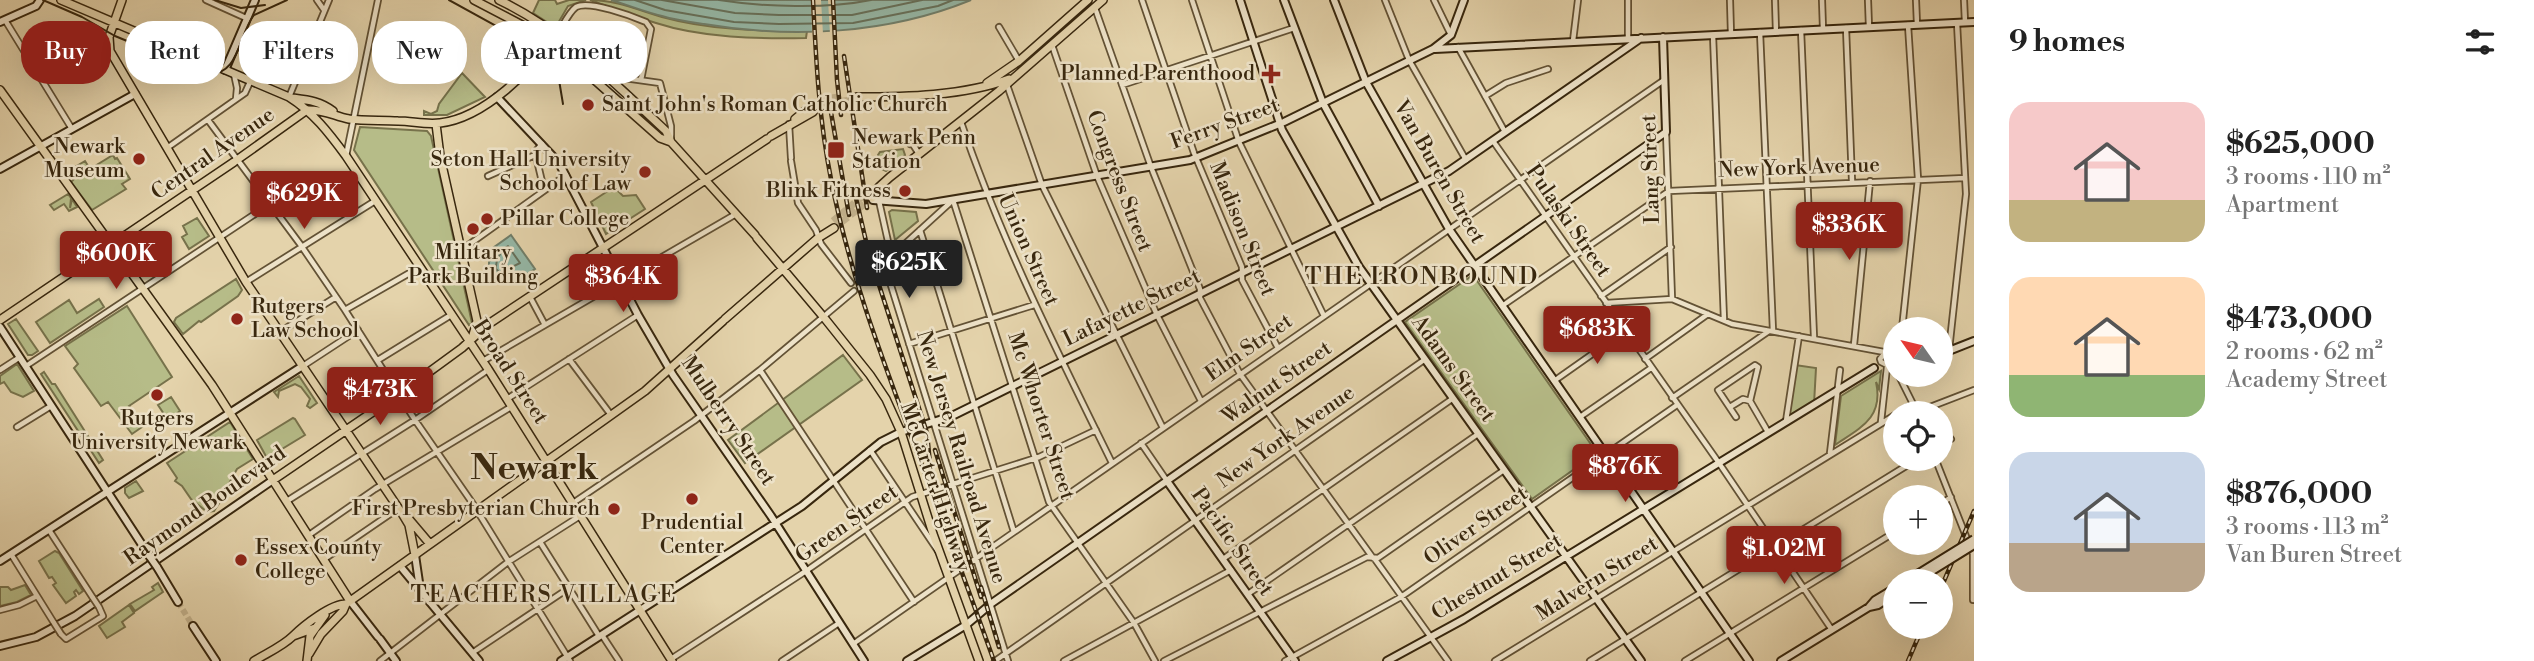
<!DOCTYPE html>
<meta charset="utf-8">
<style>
:root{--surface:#fff;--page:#f2f2f2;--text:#222;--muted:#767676;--accent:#8f2418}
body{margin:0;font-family:"Libre Bodoni",serif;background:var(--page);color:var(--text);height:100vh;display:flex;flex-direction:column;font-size:26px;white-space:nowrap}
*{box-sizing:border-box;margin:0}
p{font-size:23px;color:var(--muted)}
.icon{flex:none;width:38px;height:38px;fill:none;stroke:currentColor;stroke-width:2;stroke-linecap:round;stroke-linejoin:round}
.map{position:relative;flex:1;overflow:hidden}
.drawer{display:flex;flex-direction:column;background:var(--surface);width:560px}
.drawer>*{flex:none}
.hud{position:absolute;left:21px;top:21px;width:665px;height:63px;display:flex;gap:14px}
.needle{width:46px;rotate:304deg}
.buttons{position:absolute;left:1883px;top:317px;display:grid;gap:14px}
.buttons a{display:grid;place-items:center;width:70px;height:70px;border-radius:50%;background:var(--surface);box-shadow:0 7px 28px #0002;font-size:35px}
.price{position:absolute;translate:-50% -60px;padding:0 16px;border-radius:7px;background:var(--accent);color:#fff;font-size:23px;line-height:46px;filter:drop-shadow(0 2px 4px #0008)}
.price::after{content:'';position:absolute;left:50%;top:42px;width:21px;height:16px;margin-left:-10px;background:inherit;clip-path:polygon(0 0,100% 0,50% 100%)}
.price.selected{background:#222;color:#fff}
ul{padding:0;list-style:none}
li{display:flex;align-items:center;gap:21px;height:175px;padding:0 35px}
li span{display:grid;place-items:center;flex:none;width:196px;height:140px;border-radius:21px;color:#555}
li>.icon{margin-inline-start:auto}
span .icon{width:84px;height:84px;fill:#fffc;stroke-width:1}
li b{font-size:30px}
h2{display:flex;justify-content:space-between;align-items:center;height:84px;padding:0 35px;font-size:30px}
.pill{padding:0 24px;border-radius:28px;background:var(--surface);box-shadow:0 7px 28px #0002;font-size:24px;line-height:63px}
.pill.selected{background:var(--accent);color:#fff}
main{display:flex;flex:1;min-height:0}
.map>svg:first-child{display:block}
.green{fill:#b6bc88;stroke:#77724b;stroke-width:2}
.water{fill:#95b8a7;stroke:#707e6a;stroke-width:2}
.pier{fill:#e4d3ab}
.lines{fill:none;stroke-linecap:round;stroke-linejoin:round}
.shore{stroke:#66705a;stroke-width:2}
.street-tunnel{stroke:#c2b18c;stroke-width:4.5;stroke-dasharray:4.5 2;stroke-linecap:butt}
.secondary-tunnel{stroke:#c2b18c;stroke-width:6;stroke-dasharray:6 3;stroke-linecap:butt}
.primary-tunnel{stroke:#c2b18c;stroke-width:7;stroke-dasharray:7 3.5;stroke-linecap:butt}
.street-casing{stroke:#635235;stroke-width:8}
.secondary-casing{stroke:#38270e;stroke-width:10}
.primary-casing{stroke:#38270e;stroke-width:10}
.street{stroke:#ede2c8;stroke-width:4.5}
.secondary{stroke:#ede2c8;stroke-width:6}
.primary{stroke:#e4d3ab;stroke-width:7}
.tram{stroke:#38270e;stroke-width:2}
.rail-casing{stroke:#38270e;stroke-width:4.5}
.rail{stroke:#ede2c8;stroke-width:2;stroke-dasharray:5;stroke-linecap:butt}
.street-bridge-casing{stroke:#635235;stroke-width:8;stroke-linecap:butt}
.secondary-bridge-casing{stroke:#38270e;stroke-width:10;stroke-linecap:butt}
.street-bridge{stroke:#ede2c8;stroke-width:4.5}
.secondary-bridge{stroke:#ede2c8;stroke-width:6}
.poi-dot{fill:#8f2418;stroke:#ede2c8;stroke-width:2.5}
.labels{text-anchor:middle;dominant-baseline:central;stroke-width:5;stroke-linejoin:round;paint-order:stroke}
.poi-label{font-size:21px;fill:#38270e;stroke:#ede2c8;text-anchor:end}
.street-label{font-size:21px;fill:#38270e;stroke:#ede2c8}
.neighbourhood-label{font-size:23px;letter-spacing:2px;fill:#38270e;stroke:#ede2c8}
.quarter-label{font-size:24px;letter-spacing:2px;fill:#38270e;stroke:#ede2c8}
.town-label{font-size:35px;font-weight:bold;fill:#38270e;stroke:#ede2c8}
</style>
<main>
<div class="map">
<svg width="1974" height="661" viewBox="0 0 1974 661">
<rect width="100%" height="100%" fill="#e4d3ab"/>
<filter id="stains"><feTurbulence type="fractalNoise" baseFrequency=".00286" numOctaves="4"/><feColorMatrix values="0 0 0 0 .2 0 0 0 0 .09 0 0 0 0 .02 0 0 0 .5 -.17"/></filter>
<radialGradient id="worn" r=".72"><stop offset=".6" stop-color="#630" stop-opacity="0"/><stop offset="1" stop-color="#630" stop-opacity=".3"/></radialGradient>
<path class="green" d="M539,0H555L557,4L569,0H586L568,6L557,25L553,26L533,13Z
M590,0C616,0 638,10 662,17C709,30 759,31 807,31L806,38C758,39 702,38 656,23C634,16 612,8 590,0Z
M462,73L485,97L447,115H424V111L431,114L437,111L439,104Z
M360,127L427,131L431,136L472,323L469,325L354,150Z
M903,149L905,155L886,171L880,168L878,155L880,152Z
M113,155L115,159L117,158L130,179L122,184L126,189L92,210L71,182L80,173L75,167L85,161L90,169Z
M614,187L623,196L636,195L645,209L606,234L591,202Z
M68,194L71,198L70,208L72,199L77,207L69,211L64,204L54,210L50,205Z
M892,210L916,212L918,221L895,240L889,212Z
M197,218L209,236L189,249L182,237L187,234L183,226Z
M1473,275L1597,453L1532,499L1405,322Z
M236,279L242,290L238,296L201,322L199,321L183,334L174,322L176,318Z
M99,299L104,307L50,343L36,322L69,300L77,313Z
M127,306L172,377L129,406L142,427L132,434L108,402L101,406L74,368L78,364L65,346Z
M16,319L38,351L32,355H28L8,324Z
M843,355L862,380L745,463L728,440Z
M17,364L34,391L23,397L11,392L4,382L0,384V376Z
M1795,365L1816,368L1814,404L1786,421Z
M1881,371L1879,389L1876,382C1884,418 1860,428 1835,445L1841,396Z
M44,372L52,384H55L103,460L99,463L41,374Z
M299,376L317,403L310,408L307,406L310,399L301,387L295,384L279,391L278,397L274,392Z
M171,397L180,411L168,420L158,405Z
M293,418L295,419L305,435L267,458L257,440Z
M230,422L253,459L237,469L227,487L222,491L225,496L218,500L220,502L214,511L207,512L191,499L182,486L175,481L177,478L167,463Z
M136,481L143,491L129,498L125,493V488Z
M55,551L59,553L83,591L79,594L76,590L74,592L76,596L66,603L53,585L56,583L52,577L49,578L39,561Z
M158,583L163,592L135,611L130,604L154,590L152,587Z
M25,585L31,595L17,602L0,606V587H8L11,590Z
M129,605L134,613L122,622L125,627L107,638L99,626Z"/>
<path class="water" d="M611,0H971C888,34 792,39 704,24C690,22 675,20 662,16C645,12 628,5 611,0Z
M511,235L535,269L524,276L514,272L508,278L499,280L489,271V262L494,255L490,250Z"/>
<path class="pier" d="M811,0H821L823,34H812Z
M828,0H835L836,33L830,34Z"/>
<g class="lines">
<path class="shore" d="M635,0L665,10L734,22L779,24L853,23L938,6L953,0
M662,0L735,13L779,15H852L922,0
M719,0C763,7 828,9 871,0
M508,246L520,263L500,273L496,269C495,261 501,250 508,246Z"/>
<path class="street-tunnel" d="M854,291L884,263"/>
<path class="secondary-tunnel" d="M178,602L193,626"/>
<path class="primary-tunnel" d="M812,105L825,99L839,97
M813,112L836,102L857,99
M833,221L870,190
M834,228L872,198"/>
<defs>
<path id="street" d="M206,0L246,18
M317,0L324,10
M1142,0L1194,153L1242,267V280L1278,348
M1192,0L1239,142L1324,316
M1385,0L1409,60L1466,160
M1434,0L1451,35
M1730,0L1731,34
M1775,0L1776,32
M1822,0L1823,29
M1868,0L1869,27
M1916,0L1917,24
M1964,0L1965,22
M1095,8L1151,167L1200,289V298L1240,374L1373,558
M5,20L72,129
M999,27L1019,61
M1846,28L1852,181
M1801,30L1814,337
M1760,32L1773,331
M557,35C563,26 568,13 576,7C589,0 632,16 646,22L651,29L641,80
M1713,35L1724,320
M1628,38V0
M1573,41L1578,0
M1052,45L1097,176L1157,315L1201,401
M1458,47L1505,132
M234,74L237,88L236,99
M610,76L660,83L671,126V138
M1006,82L1042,185L1163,428
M1122,85L1294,28
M1485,96L1506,83L1548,69
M289,97L329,0
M208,120L300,244L345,310L415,420L473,504L570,661
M961,122C1001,240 1057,351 1112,463
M789,124L791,158
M1666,132L1672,299
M1493,141L1719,463L1832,630
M542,144L535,152L544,190
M910,144L912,143L919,154
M167,148L245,93L250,82
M346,156L378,0
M791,161L798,203L816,230L821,244L851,283
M488,176L535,155
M879,201L891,255
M920,230L1014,532
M461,248L467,246L566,175
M884,263L953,200L1049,502L1134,623L1155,661
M884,263L1008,661
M246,282L375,201
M1601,296L1671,247
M530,297L545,325
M1606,303L1672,299L1732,324L1895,354
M1502,306L1669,191L1965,178
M345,310L420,267
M1902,329L1918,179L1908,25
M280,332L336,297
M909,344L1034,305
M1854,345L1870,181
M1949,350L1966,194L1957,23
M1885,353L1880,359L1881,362L1895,369
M569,359L611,415
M1645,359L1708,314
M378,360L451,315
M483,361L736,214
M26,366L270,204
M303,366L358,330
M0,370L20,357
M760,370L914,602
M1898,374L1917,412
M1554,381L1625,331
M1672,398L1769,331
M507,399L638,315
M1730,407L1743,399L1750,401
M1917,412L1974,390
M1898,413L1913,404
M1580,417L1651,368
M1736,417L1718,390L1755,365L1758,367L1750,401L1768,432
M1786,421L1799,336
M1881,422L1887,367
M17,427L51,406
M1141,443L1167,481
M1941,445L1951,439
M870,450L938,551
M1830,453L1840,370
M1935,458L1973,554V600
M287,501L415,420L488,370
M573,503L694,421L760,370L854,291
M1941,504L1951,497
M49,530L93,598
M309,535L375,489L511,407
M540,542L599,636
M11,554L54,623
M1374,558L1448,661
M1223,559L1452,399
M323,560L399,508
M1248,594L1478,434
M0,610L19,605L37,596
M61,634L66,639L103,616L99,607
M602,635L619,661
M853,644L1664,80
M472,653L569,588
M671,659L806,571L912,497L1039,457L1096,430
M380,661L508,562L580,516
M782,661L839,623
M995,661L1424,360
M1064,661L1231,570
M1164,661L1367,557L1378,558L1504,470
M1285,661L1401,597L1677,405
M1495,661L1895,415
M1590,661L1919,458
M1685,661L1895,532"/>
<path id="secondary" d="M1240,0L1282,130L1359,267L1641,661
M1284,0L1323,103L1379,206
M1334,0L1366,82L1449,229L1749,661
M0,22L36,6L40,0
M1435,49L1974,22
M225,70L255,0
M497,97L559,163L638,315L673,375L771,516L864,661
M0,169L135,94
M873,200L926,204L1190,160L1284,122L1433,49L1451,35L1464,0
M0,327L150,557
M1941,354L1974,341
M1167,481L1295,661
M415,555L420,589
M0,561L301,367
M400,566L479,661
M157,567L178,602
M350,601L378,637
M1869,607L1878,605L1895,594
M193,626L216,661
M380,639L396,661
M0,646L36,637L75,616L273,480
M561,661L802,506L881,442L901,432L952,416L1449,171L1641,38
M907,661L966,625L992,603L1666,132L1663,37
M1387,661L1464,619L1874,368
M1781,661L1869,607L1875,600L1895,588"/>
<path id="primary" d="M61,0L289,97C313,112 329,133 346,156L488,369L672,661
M122,0L109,37L110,51L246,282L403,515L409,525L415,555
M474,0L522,25L564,53L660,138L671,142
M499,0C564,31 614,83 666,131L671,142L755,235
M987,83L1019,61L1088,0
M0,90L212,385L350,601
M857,97C904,97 964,96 1009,79
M292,98C308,100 320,101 333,111
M308,110C326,110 334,116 349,119C365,121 382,120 398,121C412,121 426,125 440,123C485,118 532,69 557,35
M795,119L812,105
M436,124L440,156L477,321L473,335
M771,136L813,112
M872,198L879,187L890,177L999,91L1103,0
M757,238L826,320L870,375L886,399L901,432L933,534L979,661
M725,319L818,238L834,228
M0,320L234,162L307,110
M273,480L399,394L462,348L487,325L767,139
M408,518L430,544
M293,636L315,628
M309,654L321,634L343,611L346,604
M254,661C267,653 283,646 293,636C304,625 331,604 346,604L645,391L723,321
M307,661L310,636L325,615"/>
</defs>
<use href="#street" class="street-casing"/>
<use href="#secondary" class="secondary-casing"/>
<use href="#primary" class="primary-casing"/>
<use href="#street" class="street"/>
<use href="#secondary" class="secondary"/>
<use href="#primary" class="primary"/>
<path class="tram" d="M43,0L82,17L115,36L207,74C240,76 238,35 254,15L287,0
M215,0L241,8L265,5
M449,0L547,54L557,68L563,104"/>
<defs>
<path id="rail" d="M813,0C816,60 819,120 831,179C849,273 884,363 917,452C943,521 969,591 994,661
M833,0L837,80L841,115
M844,56L867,208
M829,101L849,215
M855,194L869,254L927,433L931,474
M935,450L981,597
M981,587L999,647
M1941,588L1974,511
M1908,661L1923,626"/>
</defs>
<use href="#rail" class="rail-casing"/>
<use href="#rail" class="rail"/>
<defs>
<path id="street-bridge" d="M93,598L99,607
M54,623L61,634"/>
<path id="secondary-bridge" d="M150,557L157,567
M1906,581L1974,539
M1916,581L1974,545"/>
</defs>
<use href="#street-bridge" class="street-bridge-casing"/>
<use href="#secondary-bridge" class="secondary-bridge-casing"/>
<use href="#street-bridge" class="street-bridge"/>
<use href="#secondary-bridge" class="secondary-bridge"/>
</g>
<g class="poi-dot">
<path d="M1267.5 63.5h7v7h7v7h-7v7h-7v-7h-7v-7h7z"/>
<circle cx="588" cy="105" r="7"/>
<rect x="827" y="141" width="18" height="18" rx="3.5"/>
<circle cx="139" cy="159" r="7"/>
<circle cx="645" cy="172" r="7"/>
<circle cx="905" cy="191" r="7"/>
<circle cx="487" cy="219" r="7"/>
<circle cx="473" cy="229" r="7"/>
<circle cx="237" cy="319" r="7"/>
<circle cx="157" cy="395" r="7"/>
<circle cx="692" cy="499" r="7"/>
<circle cx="614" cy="509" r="7"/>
<circle cx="241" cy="560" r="7"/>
</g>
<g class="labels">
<g class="poi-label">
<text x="1255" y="74">Planned Parenthood</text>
<text x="602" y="105" text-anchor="start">Saint John's Roman Catholic Church</text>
<text x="852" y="138" text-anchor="start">Newark Penn<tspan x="852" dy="24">Station</tspan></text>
<text x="125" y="147">Newark<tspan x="125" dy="24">Museum</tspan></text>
<text x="631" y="160">Seton Hall University<tspan x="631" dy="24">School of Law</tspan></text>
<text x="891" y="191">Blink Fitness</text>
<text x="501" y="219" text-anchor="start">Pillar College</text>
<text x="473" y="253" text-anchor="middle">Military<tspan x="473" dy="24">Park Building</tspan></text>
<text x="251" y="307" text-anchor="start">Rutgers<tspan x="251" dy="24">Law School</tspan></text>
<text x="157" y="419" text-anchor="middle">Rutgers<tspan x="157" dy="24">University Newark</tspan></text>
<text x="600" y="509">First Presbyterian Church</text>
<text x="692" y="523" text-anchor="middle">Prudential<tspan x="692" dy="24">Center</tspan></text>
<text x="255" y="548" text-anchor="start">Essex County<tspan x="255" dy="24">College</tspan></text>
</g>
<g class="street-label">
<text transform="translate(1225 124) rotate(-20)">Ferry Street</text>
<text transform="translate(213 154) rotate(-35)">Central Avenue</text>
<text transform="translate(1799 168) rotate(-2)">New York Avenue</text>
<text transform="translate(1651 169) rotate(-92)">Lang Street</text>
<text transform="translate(1439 172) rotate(60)">Van Buren Street</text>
<text transform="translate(1119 181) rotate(69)">Congress Street</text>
<text transform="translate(1568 221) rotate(55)">Pulaski Street</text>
<text transform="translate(1242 229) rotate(68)">Madison Street</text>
<text transform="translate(1028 250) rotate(66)">Union Street</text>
<text transform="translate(1132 308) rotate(-26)">Lafayette Street</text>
<text transform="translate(1249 348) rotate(-35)">Elm Street</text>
<text transform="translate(1453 369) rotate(54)">Adams Street</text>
<text transform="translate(510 372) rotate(57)">Broad Street</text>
<text transform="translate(1277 383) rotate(-35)">Walnut Street</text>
<text transform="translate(1041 416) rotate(72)">Mc Whorter Street</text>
<text transform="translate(728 421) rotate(56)">Mulberry Street</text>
<text transform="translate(1286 437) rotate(-35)">New York Avenue</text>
<text transform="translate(961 457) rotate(73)">New Jersey Railroad Avenue</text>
<text transform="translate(935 487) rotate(71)">McCarter Highway</text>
<text transform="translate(205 506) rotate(-35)">Raymond Boulevard</text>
<text transform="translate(847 524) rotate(-35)">Green Street</text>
<text transform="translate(1476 526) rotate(-35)">Oliver Street</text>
<text transform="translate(1232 542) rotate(55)">Pacific Street</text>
<text transform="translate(1497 577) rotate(-31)">Chestnut Street</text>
<text transform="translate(1597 579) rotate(-32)">Malvern Street</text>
</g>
<g class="neighbourhood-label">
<text x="544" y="595">TEACHERS VILLAGE</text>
</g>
<g class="quarter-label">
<text x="1422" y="277">THE IRONBOUND</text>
</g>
<g class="town-label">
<text x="534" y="468">Newark</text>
</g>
</g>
<rect width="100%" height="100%" filter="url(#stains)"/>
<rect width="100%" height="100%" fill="url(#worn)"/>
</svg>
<div class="buttons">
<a><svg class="needle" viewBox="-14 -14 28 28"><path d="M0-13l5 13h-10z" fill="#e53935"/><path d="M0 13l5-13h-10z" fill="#767676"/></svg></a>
<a><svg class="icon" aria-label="locate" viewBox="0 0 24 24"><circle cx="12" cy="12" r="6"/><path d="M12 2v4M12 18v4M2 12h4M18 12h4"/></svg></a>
<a>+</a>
<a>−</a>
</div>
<b class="price" style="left:304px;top:231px">$629K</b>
<b class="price" style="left:1849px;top:262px">$336K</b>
<b class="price" style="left:116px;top:291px">$600K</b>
<b class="price selected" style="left:909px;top:300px">$625K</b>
<b class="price" style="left:623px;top:314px">$364K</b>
<b class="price" style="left:1597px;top:366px">$683K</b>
<b class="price" style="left:380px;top:427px">$473K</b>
<b class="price" style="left:1625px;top:504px">$876K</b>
<b class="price" style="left:1784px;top:586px">$1.02M</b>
<div class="hud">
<a class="pill selected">Buy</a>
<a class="pill">Rent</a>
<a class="pill">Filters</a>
<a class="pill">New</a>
<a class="pill">Apartment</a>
</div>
</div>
<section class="drawer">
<h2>9 homes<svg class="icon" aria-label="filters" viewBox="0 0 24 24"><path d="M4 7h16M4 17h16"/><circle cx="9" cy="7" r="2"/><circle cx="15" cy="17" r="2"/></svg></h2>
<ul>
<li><span style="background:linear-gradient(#f6c9c9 70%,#c2b280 0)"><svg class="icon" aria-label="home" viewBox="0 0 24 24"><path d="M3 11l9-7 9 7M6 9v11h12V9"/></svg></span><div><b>$625,000</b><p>3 rooms · 110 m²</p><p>Apartment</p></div></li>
<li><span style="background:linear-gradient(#ffd9b3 70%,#8fb573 0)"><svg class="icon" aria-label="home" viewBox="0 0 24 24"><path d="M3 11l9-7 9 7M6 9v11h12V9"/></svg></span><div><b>$473,000</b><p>2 rooms · 62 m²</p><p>Academy Street</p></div></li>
<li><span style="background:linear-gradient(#c9d6e8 65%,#b9a48a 0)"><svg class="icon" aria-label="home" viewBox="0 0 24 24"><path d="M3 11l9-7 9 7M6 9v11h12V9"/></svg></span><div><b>$876,000</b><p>3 rooms · 113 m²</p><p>Van Buren Street</p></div></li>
</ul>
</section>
</main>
